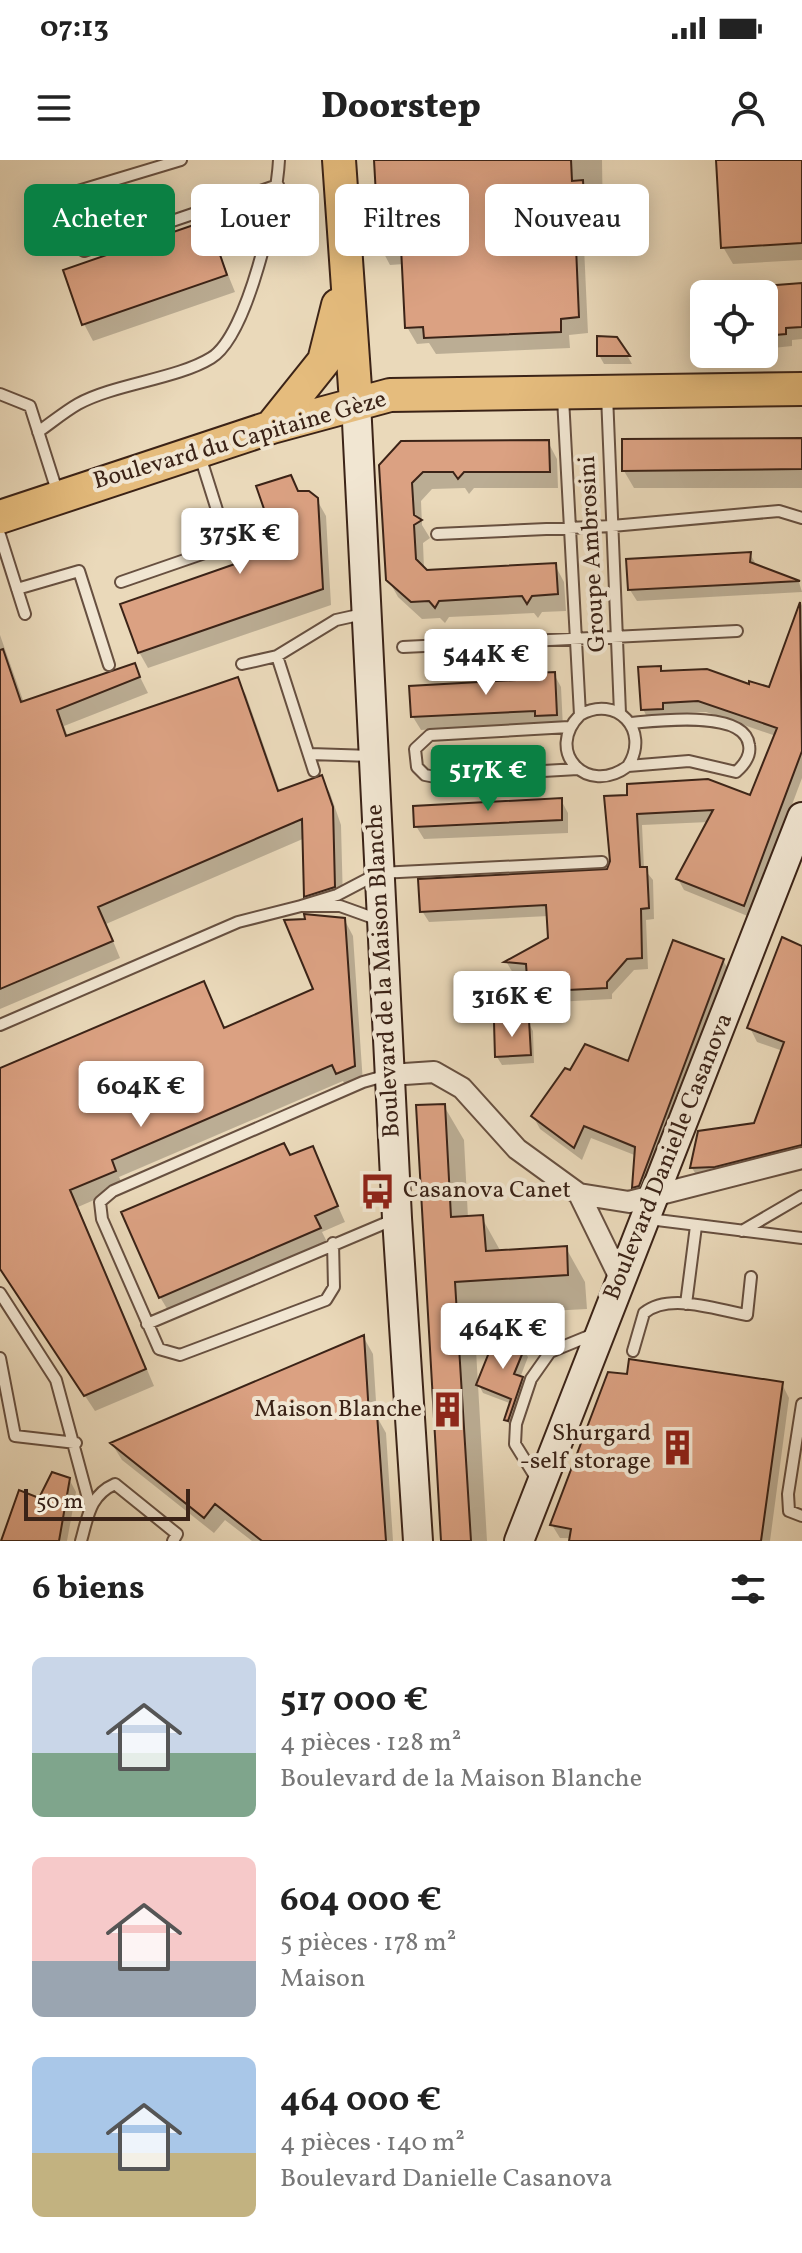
<!DOCTYPE html>
<html lang="fr">
<meta charset="utf-8">
<style>
:root{--surface:#fff;--page:#f2f2f2;--text:#222;--muted:#767676;--accent:#0b8043}
body{margin:0;font-family:Vollkorn,serif;background:var(--page);color:var(--text);height:100vh;display:flex;flex-direction:column;font-size:30px;white-space:nowrap}
*{box-sizing:border-box;margin:0}
p{font-size:26px;color:var(--muted)}
.icon{flex:none;width:44px;height:44px;fill:none;stroke:currentColor;stroke-width:2;stroke-linecap:round;stroke-linejoin:round}
.map{position:relative;height:1381px;overflow:hidden}
.panel{display:flex;flex-direction:column;background:var(--surface);flex:1}
.panel>*{flex:none}
.guide{position:absolute;left:24px;top:24px;width:754px;height:72px;display:flex;gap:16px}
.fabs{position:absolute;left:690px;top:120px;display:grid;gap:16px}
.fabs a{display:grid;place-items:center;width:88px;height:88px;border-radius:12px;background:var(--surface);box-shadow:0 4px 20px #0003;font-size:40px}
.scale{position:absolute;left:24px;bottom:20px;width:166px;box-sizing:border-box;padding-left:8px;border:4px solid #3b2317;border-top:0;font-size:22px;line-height:28px;white-space:nowrap;color:#3b2317;-webkit-text-stroke:6px #f1e6d2;paint-order:stroke}
.price{position:absolute;translate:-50% -68px;padding:0 18px;border-radius:8px;background:#fff;color:#222;font-size:26px;line-height:52px;filter:drop-shadow(0 2px 4px #0008)}
.price::after{content:'';position:absolute;left:50%;top:48px;width:24px;height:18px;margin-left:-12px;background:inherit;clip-path:polygon(0 0,100% 0,50% 100%)}
.price.selected{background:var(--accent);color:#fff}
ul{padding:0;list-style:none}
li{display:flex;align-items:center;gap:24px;height:200px;padding:0 32px}
li span{display:grid;place-items:center;flex:none;width:224px;height:160px;border-radius:12px;color:#555}
li>.icon{margin-inline-start:auto}
span .icon{width:96px;height:96px;fill:#fffc;stroke-width:1}
li b{font-size:34px}
h2{display:flex;justify-content:space-between;align-items:center;height:96px;padding:0 32px;font-size:34px}
.tag{padding:0 28px;border-radius:12px;background:var(--surface);box-shadow:0 4px 20px #0003;font-size:28px;line-height:72px}
.tag.selected{background:var(--accent);color:#fff}
.status{display:flex;justify-content:space-between;align-items:center;height:56px;padding:0 40px;background:var(--surface);direction:ltr}
.status svg{height:22px;fill:currentColor}
header{display:flex;justify-content:space-between;align-items:center;height:104px;padding:0 32px;background:var(--surface);font-size:36px;font-weight:800}
.map>svg:first-child{display:block}
.shadow{fill:#0003}
.building{fill:#dba182;stroke:#3b2317;stroke-width:2}
.lines{fill:none;stroke-linecap:round;stroke-linejoin:round}
.lane-casing{stroke:#675040;stroke-width:14}
.street-casing{stroke:#675040;stroke-width:24}
.secondary-casing{stroke:#3b2317;stroke-width:32}
.primary-casing{stroke:#3b2317;stroke-width:36}
.lane{stroke:#f1e6d2;stroke-width:10}
.street{stroke:#f1e6d2;stroke-width:20}
.secondary{stroke:#f1e6d2;stroke-width:28}
.primary{stroke:#e5bc7d;stroke-width:32}
.labels{text-anchor:middle;dominant-baseline:central;stroke-width:8;stroke-linejoin:round;paint-order:stroke}
.street-label{font-size:24px;fill:#3b2317;stroke:#f1e6d2}
.poi-label{font-size:24px;fill:#3b2317;stroke:#f1e6d2;text-anchor:end}
</style>
<div class="status"><b>07:13</b><svg viewBox="0 0 49 12"><path d="M0 12V9h3v3zM5 12V6h3v6zM10 12V3h3v9zM15 12V0h3v12zM26 1h20v11H26zM47 4h2v5h-2z"/></svg></div>
<header><svg class="icon" aria-label="menu" viewBox="0 0 24 24"><path d="M4 6h16M4 12h16M4 18h16"/></svg>Doorstep<svg class="icon" aria-label="person" viewBox="0 0 24 24"><circle cx="12" cy="8" r="4"/><path d="M4 21q1-7 8-7t8 7"/></svg></header>
<div class="map">
<svg width="802" height="1381" viewBox="0 0 802 1381">
<rect width="100%" height="100%" fill="#ead9ba"/>
<filter id="stains"><feTurbulence type="fractalNoise" baseFrequency=".0025" numOctaves="4"/><feColorMatrix values="0 0 0 0 .2 0 0 0 0 .09 0 0 0 0 .02 0 0 0 .5 -.17"/></filter>
<radialGradient id="worn" r=".72"><stop offset=".6" stop-color="#630" stop-opacity="0"/><stop offset="1" stop-color="#630" stop-opacity=".3"/></radialGradient>
<path class="shadow" d="M376,0H602L603,65H583L588,173L569,175L570,188L436,194L429,183L417,184L407,167L404,104L390,105L381,88Z
M718,0H802V100L733,104L723,87Z
M207,63L235,132L93,181L84,164Z
M802,125V179L792,180V186L773,188L770,181L764,182V134H725V130Z
M616,179L628,197L632,204H604L599,195Z
M802,280V328H634L624,311Z
M548,282L557,299L558,328H474L469,334L465,328L432,329L421,341L422,365L430,378L423,383L424,409L555,405L564,422L566,451L542,452L538,458L534,453L449,457L445,463L440,458L422,459L398,437L388,419L381,306Z
M290,317L300,333L317,340L326,356L331,445L148,508L139,492L280,390Z
M750,394L757,406L799,422L802,432L637,441L630,430Z
M802,443V618L750,757L684,730L678,719L709,662L642,665L644,709L653,720L654,759L646,760L648,809L634,810L612,834V839L536,843L530,831L528,815L513,813L507,803L550,779L549,756L429,762L422,751L609,711L612,701L606,638L751,637L776,576L706,552L669,554V560L649,561L643,549L660,508L663,513L770,530Z
M0,475L24,543L134,505L148,533L64,566L68,577L237,519L246,535L280,632L321,617L330,633L341,665L343,743L315,752L306,736L305,678L106,764L120,798L0,849Z
M554,514L561,527L563,568L545,569L541,563L421,570L413,557Z
M561,640L568,653V673L424,679L416,666Z
M344,759L353,776L363,923L347,929L343,921L119,1017L124,1027L78,1047L154,1226L95,1251L0,1108V910L203,823L225,869L316,830Z
M802,787V1002L700,1021L692,1008L756,965L783,891L757,882L750,868Z
M723,800L730,813L641,1040L634,1027L637,996L591,978L582,1000L540,969L533,956L570,913L629,904Z
M528,862L533,871L534,903L502,905L497,897Z
M444,946L464,980L468,1058H482L501,1092L566,1088L585,1122L587,1149L474,1155L487,1381H443Z
M312,988L345,1062L322,1072L328,1084L169,1152L160,1137L290,997Z
M364,1178L373,1194L377,1257L386,1273L393,1381H252L225,1360L214,1373L122,1300L112,1284Z
M523,1189L528,1197L520,1218L527,1227L511,1268L506,1259L512,1244L483,1233L479,1225Z
M782,1224L789,1238L770,1381L560,1378L552,1365Z
M69,1319L76,1332L67,1381H3L39,1341Z"/>
<path class="building" d="M374,0H571L572,21L583,20L584,40H574L579,157L561,159V172L424,178L423,167L405,168L401,87L379,89Z
M716,0H802V83L721,88Z
M208,60L227,115L82,165L63,110Z
M802,123V167L786,168V174L764,176V126Z
M597,176L617,177L630,196H597Z
M802,278V309L622,311V279Z
M549,280L550,312H464L458,319L453,312H423L412,323L414,355L422,360L414,365L416,399L427,410L556,403L558,434L532,436L527,444L522,436L439,441L435,448L429,441L411,442L386,420L379,305L401,281Z
M291,315L298,331H309L318,338L323,429L138,493L120,444L278,389L256,326Z
M751,392L750,402L800,421L628,430L626,399Z
M800,442L802,591L744,746L676,719L713,650L637,654L640,707H647L649,748L641,749L642,798L627,799L607,822V828L528,832L526,804L504,802L548,778L546,745L420,752L418,719L607,709L610,701L604,636L627,635V624L708,619L750,635L777,568L698,541L663,543V549L641,550L638,507L661,506V511L707,509L749,524V521L769,527Z
M3,489L21,542L135,503L140,517L57,550L66,576L238,517L278,631L322,615L333,647L335,727L304,737L302,659L98,747L113,781L0,829V490Z
M555,512L557,555L535,556V551L411,557L409,526L533,519V513Z
M562,638V660L414,667L413,646Z
M304,754L345,758L355,906L336,914L332,905L112,1000L116,1011L70,1030L146,1209L84,1236L0,1109V908L204,821L224,868L313,829L284,760L305,759Z
M782,777L802,786V985L715,1007L690,1008L698,971L754,963L784,882L747,868Z
M673,780L724,799L639,1026L632,1028L635,987L584,966L574,988L531,956L565,908L570,910L585,884L628,901Z
M529,860L531,895L495,897L494,862Z
M445,944L451,1057L483,1055L486,1091L567,1086L568,1115L455,1122L471,1381H441L416,945Z
M284,983L290,995L313,986L338,1046L315,1056L321,1068L159,1138L121,1052Z
M364,1175L369,1255L377,1254L386,1381H262L215,1344L204,1358L110,1283Z
M496,1175L525,1187L514,1214L523,1217L508,1261L504,1260L511,1239L476,1225Z
M629,1199L783,1222L761,1381H569L571,1369L550,1365L608,1212L627,1214Z
M52,1312L70,1318L59,1381H1L19,1330L39,1338Z"/>
<g class="lines">
<defs>
<path id="lane" d="M181,0L78,31L65,47L75,86L84,91L278,25
M0,234L30,246L58,334
M607,235L620,553
M563,238L580,555C544,591 587,637 628,606C651,570 616,534 580,555
M38,272C51,263 64,252 78,244C114,224 177,219 211,198C248,176 277,43 279,0
M437,374L612,366L779,351L802,358
M0,375L25,454
M121,422L228,385L200,296
M17,429L79,411L109,505
M403,487L737,471
M277,496L314,611
M242,504L277,496L336,460L363,454
M569,567L430,575L415,589L417,607L425,615L435,617L578,609
M310,594L372,596
M628,606L689,601L736,612C744,605 751,595 749,585C745,549 655,561 631,563
M379,760L340,746H301L337,735L379,713L602,702
M0,865L238,762L301,746
M649,1059L802,1078
M742,1071L802,1036
M333,1083L334,1127L326,1140L180,1195L159,1189L102,1059L100,1042L113,1031L363,922L388,915
M0,1133L56,1220L90,1346
M686,1144L696,1066
M147,1164L395,1059
M633,1191L644,1153C670,1132 717,1150 747,1155L751,1117
M0,1198L15,1276L76,1283
M802,1244L788,1334L789,1351L802,1356
M538,1321L515,1284L516,1264L531,1219L550,1192L594,1174
M81,1381C88,1356 90,1335 115,1324L177,1374L173,1381"/>
<path id="street" d="M390,915L434,912L462,928L517,989L579,1034L621,1120
M579,1034L629,1042L802,998"/>
<path id="secondary" d="M356,242L397,1058L418,1381
M519,1381L802,657"/>
<path id="primary" d="M339,0L356,242
M272,266L324,201L338,145
M0,357L272,267L390,235L802,229"/>
</defs>
<use href="#lane" class="lane-casing"/>
<use href="#street" class="street-casing"/>
<use href="#secondary" class="secondary-casing"/>
<use href="#primary" class="primary-casing"/>
<use href="#lane" class="lane"/>
<use href="#street" class="street"/>
<use href="#secondary" class="secondary"/>
<use href="#primary" class="primary"/>
</g>
<defs>
<symbol id="bus-bare" viewBox="-9 -9 18 18"><path d="M-5-6H5V4H4V6H2V4H-2V6H-4V4H-5ZM-3.5-4V0h7V-4ZM-3.5 1.2v1.5H-2V1.2ZM2 1.2v1.5H3.5V1.2Z" fill="#8f2418" stroke="#f1e6d2" stroke-width="2.5" paint-order="stroke"/></symbol>
<symbol id="building-bare" viewBox="-9 -9 18 18"><path d="M-4-6H4V6H1V3H-1V6H-4ZM-2.5-4.3h1.7v1.8h-1.7ZM.8-4.3h1.7v1.8H.8ZM-2.5-1h1.7V.8h-1.7ZM.8-1h1.7V.8H.8Z" fill="#8f2418" stroke="#f1e6d2" stroke-width="2.5" paint-order="stroke"/></symbol>
</defs>
<g fill-rule="evenodd">
<use href="#bus-bare" x="352" y="1006" width="51" height="51"/>
<use href="#building-bare" x="422" y="1224" width="51" height="51"/>
<use href="#building-bare" x="652" y="1262" width="51" height="51"/>
</g>
<g class="labels">
<g class="street-label">
<text transform="translate(240 281) rotate(-16)">Boulevard du Capitaine Gèze</text>
<text transform="translate(593 394) rotate(-93)">Groupe Ambrosini</text>
<text transform="translate(384 811) rotate(-93)">Boulevard de la Maison Blanche</text>
<text transform="translate(669 997) rotate(-68)">Boulevard Danielle Casanova</text>
</g>
<g class="poi-label">
<text x="403" y="1031" text-anchor="start">Casanova Canet</text>
<text x="422" y="1250">Maison Blanche</text>
<text x="651" y="1274">Shurgard<tspan x="651" dy="28">-self storage</tspan></text>
</g>
</g>
<rect width="100%" height="100%" filter="url(#stains)"/>
<rect width="100%" height="100%" fill="url(#worn)"/>
</svg>
<div class="fabs">
<a><svg class="icon" aria-label="locate" viewBox="0 0 24 24"><circle cx="12" cy="12" r="6"/><path d="M12 2v4M12 18v4M2 12h4M18 12h4"/></svg></a>
</div>
<div class="scale">50 m</div>
<b class="price" style="left:240px;top:416px">375K €</b>
<b class="price" style="left:486px;top:537px">544K €</b>
<b class="price selected" style="left:488px;top:653px">517K €</b>
<b class="price" style="left:512px;top:879px">316K €</b>
<b class="price" style="left:141px;top:969px">604K €</b>
<b class="price" style="left:503px;top:1211px">464K €</b>
<div class="guide">
<a class="tag selected">Acheter</a>
<a class="tag">Louer</a>
<a class="tag">Filtres</a>
<a class="tag">Nouveau</a>
</div>
</div>
<section class="panel">
<h2>6 biens<svg class="icon" aria-label="filters" viewBox="0 0 24 24"><path d="M4 7h16M4 17h16"/><circle cx="9" cy="7" r="2"/><circle cx="15" cy="17" r="2"/></svg></h2>
<ul>
<li><span style="background:linear-gradient(#c9d6e8 60%,#7fa58c 0)"><svg class="icon" aria-label="home" viewBox="0 0 24 24"><path d="M3 11l9-7 9 7M6 9v11h12V9"/></svg></span><div><b>517 000 €</b><p>4 pièces · 128 m²</p><p>Boulevard de la Maison Blanche</p></div></li>
<li><span style="background:linear-gradient(#f6c9c9 65%,#9aa5b1 0)"><svg class="icon" aria-label="home" viewBox="0 0 24 24"><path d="M3 11l9-7 9 7M6 9v11h12V9"/></svg></span><div><b>604 000 €</b><p>5 pièces · 178 m²</p><p>Maison</p></div></li>
<li><span style="background:linear-gradient(#a9c7e8 60%,#c2b280 0)"><svg class="icon" aria-label="home" viewBox="0 0 24 24"><path d="M3 11l9-7 9 7M6 9v11h12V9"/></svg></span><div><b>464 000 €</b><p>4 pièces · 140 m²</p><p>Boulevard Danielle Casanova</p></div></li>
</ul>
</section>
